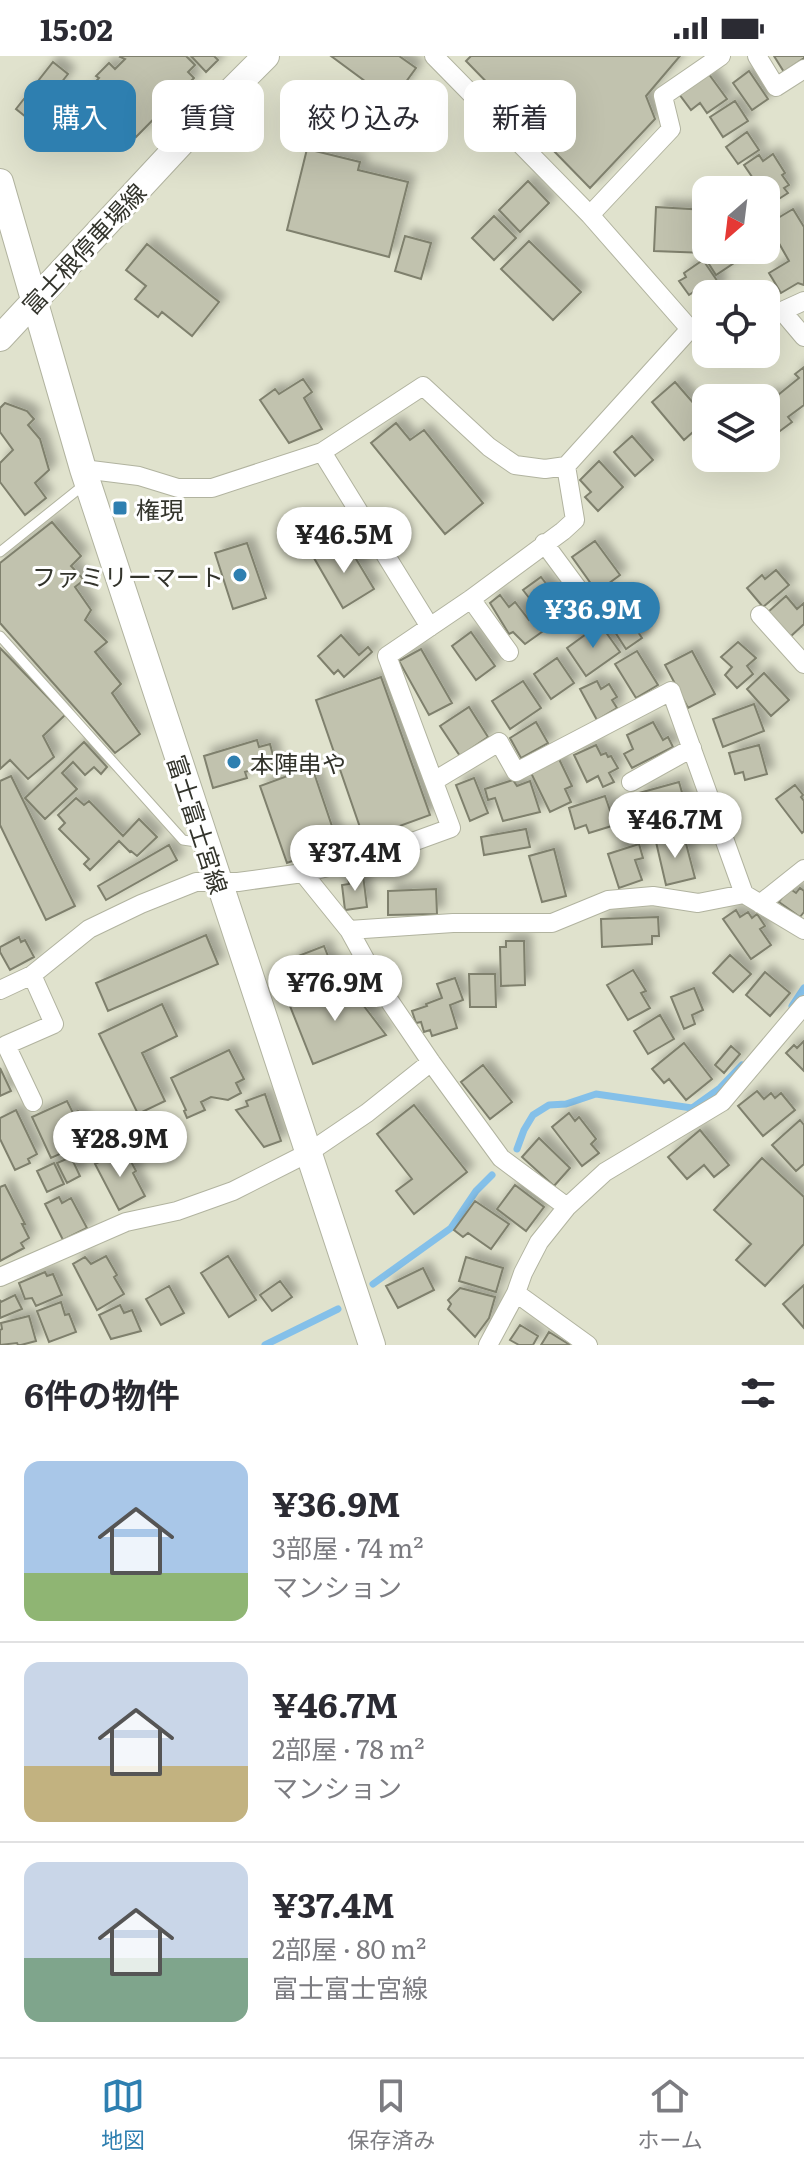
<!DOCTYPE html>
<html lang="ja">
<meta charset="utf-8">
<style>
:root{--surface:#fff;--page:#f7f7f7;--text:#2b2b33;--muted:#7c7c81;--line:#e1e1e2;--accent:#2e7fb0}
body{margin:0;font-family:Literata,"Noto Sans JP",serif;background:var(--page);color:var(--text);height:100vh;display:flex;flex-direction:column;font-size:30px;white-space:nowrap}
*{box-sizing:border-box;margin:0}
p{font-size:26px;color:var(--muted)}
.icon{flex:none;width:44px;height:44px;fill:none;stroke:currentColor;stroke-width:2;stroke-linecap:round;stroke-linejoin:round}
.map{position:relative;height:1289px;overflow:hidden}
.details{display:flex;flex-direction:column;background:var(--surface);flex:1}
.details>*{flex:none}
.guide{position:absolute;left:24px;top:24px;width:756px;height:72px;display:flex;gap:16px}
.needle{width:52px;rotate:208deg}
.controls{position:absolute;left:692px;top:120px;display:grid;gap:16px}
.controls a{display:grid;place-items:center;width:88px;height:88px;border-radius:16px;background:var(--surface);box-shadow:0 8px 32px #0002;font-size:40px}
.price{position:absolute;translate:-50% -68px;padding:0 18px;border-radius:28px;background:#fff;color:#222;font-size:26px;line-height:52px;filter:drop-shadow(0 2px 4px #0008)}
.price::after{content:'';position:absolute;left:50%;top:48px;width:24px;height:18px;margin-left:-12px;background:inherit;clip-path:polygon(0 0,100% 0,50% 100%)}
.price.active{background:var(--accent);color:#fff}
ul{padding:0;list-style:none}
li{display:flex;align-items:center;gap:24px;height:200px;padding:0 24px}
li+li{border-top:2px solid var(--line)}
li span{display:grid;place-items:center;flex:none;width:224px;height:160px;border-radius:16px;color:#555}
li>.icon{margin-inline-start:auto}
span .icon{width:96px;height:96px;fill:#fffc;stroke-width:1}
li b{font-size:34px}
h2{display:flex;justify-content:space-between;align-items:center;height:96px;padding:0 24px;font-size:34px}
.pill{padding:0 28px;border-radius:16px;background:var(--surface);box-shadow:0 8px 32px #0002;font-size:28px;line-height:72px}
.pill.active{background:var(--accent);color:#fff}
.status{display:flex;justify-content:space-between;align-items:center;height:56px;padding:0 40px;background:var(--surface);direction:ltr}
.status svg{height:22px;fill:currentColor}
.tabs{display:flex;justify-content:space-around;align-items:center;height:112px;border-top:2px solid var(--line);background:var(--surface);font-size:22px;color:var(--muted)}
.tabs a{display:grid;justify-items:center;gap:4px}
.tabs .active{color:var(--accent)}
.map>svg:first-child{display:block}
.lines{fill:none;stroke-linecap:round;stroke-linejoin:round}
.stream{stroke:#84c0e9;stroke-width:7}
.building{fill:#c1c2ae;stroke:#7f806d;stroke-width:2;filter:url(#shadow)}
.lane-casing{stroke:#b1b39f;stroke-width:11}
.street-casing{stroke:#b1b39f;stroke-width:20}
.secondary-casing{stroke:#b1b39f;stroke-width:28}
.lane{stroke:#fff;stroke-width:9}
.street{stroke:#fff;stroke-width:18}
.secondary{stroke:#fff;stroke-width:26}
.poi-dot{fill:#2e7fb0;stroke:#fff;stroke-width:3}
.labels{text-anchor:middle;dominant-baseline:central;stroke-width:6;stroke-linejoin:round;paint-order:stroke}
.street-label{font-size:24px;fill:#33342c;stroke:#fff}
.poi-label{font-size:24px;fill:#33342c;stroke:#fff;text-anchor:start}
</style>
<div class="status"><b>15:02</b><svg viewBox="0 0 49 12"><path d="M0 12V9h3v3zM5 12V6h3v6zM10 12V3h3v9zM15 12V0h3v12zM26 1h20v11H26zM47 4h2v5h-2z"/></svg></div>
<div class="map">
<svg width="804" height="1289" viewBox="0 0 804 1289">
<defs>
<filter id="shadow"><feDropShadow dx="7" dy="-7" stdDeviation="4" flood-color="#0004"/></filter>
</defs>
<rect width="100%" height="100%" fill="#e0e2cd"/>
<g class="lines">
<path class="stream" d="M792,950L804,932
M517,1093L524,1074L533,1059L549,1049L566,1048L596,1038L692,1052L720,1032L742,1009
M373,1228L451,1172L476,1135L492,1119
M265,1289L338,1253"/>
</g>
<path class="building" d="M121,0H186L195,9L188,16L194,22L136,81L88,34L99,22L96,20L109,7L115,13L125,3L120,1Z
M191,0H214L218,4L206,16Z
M331,0H399L416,12L392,45Z
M471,0H680L646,40L655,63L590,132L466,5Z
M774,0H804V2L784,16Z
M53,6L68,18L31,65L16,53Z
M749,15L768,43L752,54L733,27Z
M708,17L727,43L707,57L700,47L691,54L679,38Z
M735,45L748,65L723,81L710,61Z
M747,76L759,94L738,108L726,91Z
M307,93L360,106L358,114L408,126L389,201L287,174Z
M773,98L785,117L782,119L789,129L784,132L788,137L771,148L766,141V134H761L744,109L759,99L763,105Z
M528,125L549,147L520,176L499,154Z
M656,151L706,154V197L654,195Z
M793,153L804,171V229L798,227L781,237L769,217L789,205L768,168Z
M494,160L516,182L494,204L472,182Z
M405,180L431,187L421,223L395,215Z
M529,185L581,236L553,264L501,213Z
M147,188L219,246L192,280L162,256L158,261L135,243L146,230L126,214Z
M723,194H747L749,197L716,219L707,205Z
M703,204L720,229L715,233L717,235L713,238H706V243L702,246L695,235L689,239L679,225L686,221L684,217Z
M804,311V349L788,361L792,366L772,381L766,374V342H764L769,338L773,343L799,322L795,318Z
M303,323L312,336L304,342L322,373L289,387L260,344L275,333L279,338Z
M675,326L702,357L697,362L702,368L684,384L652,346Z
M5,347L27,355L34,363L28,369L40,383L49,414L35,427L46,442L25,459L0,426V407L13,394L0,376V352Z
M396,367L410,384L424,374L483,447L445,478L371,387Z
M632,380L653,404L635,420L614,396Z
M599,405L623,431L598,455L585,441L591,436L580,424Z
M52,466L81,500L71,510L84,524L75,531L91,554L85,564L107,586L95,596L121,628L112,637L140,678L115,697L0,567V507Z
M595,485L620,519L597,536L572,501Z
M247,487L266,542L233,553L215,497Z
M347,488L374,533L343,552L314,502L334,490L336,494Z
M776,514L789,529L763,551L747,532L762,519L765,523Z
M541,521L568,556L550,569L523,534Z
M500,539L509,551L515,546L529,564L536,561L546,573L525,588L513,576L509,578L490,547Z
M627,540L635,554L633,556L641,569L636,573L642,582L626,593L602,556Z
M786,540L797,553L804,547V568L790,581L768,556Z
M600,568L620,596L586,620L567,592Z
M471,576L495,610L476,624L452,590Z
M341,579L359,599L368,591L372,596L344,621L338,614L334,618L318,600Z
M738,586L756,602L747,610L753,618L737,632L725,619L732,611L721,601Z
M0,592L65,659L43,680L54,701L28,723L10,704L0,713Z
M421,593L452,647L429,659L399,605Z
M637,595L658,629L636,642L615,608Z
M692,595L715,638L688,652L665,609Z
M557,602L574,627L551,643L534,618Z
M764,617L789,644L771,660L747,633Z
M381,621L430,759L364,783L316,644Z
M523,625L541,652L510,673L492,645Z
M597,625L601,633L609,628L617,641L612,644L617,652L597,664L580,633Z
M754,648L764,675L723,691L713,663Z
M469,651L488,681L460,700L440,670Z
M536,666L548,687L521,702L510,682Z
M653,666L663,684L668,681L673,691L632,712L624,698L633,693L627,679Z
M257,684L259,691L270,688L275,707L245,716L247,722L213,732L204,700Z
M84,686L107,711L101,718L94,711L85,719L73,706L62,717L77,733L45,763L25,742Z
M596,689L601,699L606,697L608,701L611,700L618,712L609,717L614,726L603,731L598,720L587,726L574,699Z
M759,689L767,718L745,724L743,716L735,718L729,697Z
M559,703L572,730L565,733L571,746L550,756L531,717Z
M312,711L338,788L287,807L260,730Z
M11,720L75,850L46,864L0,769V725Z
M474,722L488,757L470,765L456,729Z
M513,724L517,730L530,725L540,756L503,765L495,742L488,744L485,733Z
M679,726L689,761L648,772L639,737Z
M795,729L803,739L801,741L804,745V775L802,777L776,743Z
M605,740L615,769L589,777L586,769L575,773L569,752Z
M76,742L84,749L89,745L123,780L139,763L157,781L137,800L131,795L130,796L119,785L90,814L84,808L89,803L59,773L65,767L58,759Z
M526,773L530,791L484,799L481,781Z
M684,780L695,822L666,829L656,786Z
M639,788L643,802L635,804L642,824L619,832L608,798Z
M169,789L177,804L106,844L98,830Z
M554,793L566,840L542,846L529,800Z
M363,819L367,851L345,854L342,829L349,828L348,821Z
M789,832L796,837L800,832L804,835V856L800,861L779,846Z
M436,833L437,858L388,859V835Z
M736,854L740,861L748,856L752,862L757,858L765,870L760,873L771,889L751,903L723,863Z
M658,861L659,880H652V888L602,891L601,863Z
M206,879L218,908L108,955L96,927Z
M19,881L21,886L25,884L34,901L10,914L0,896V891Z
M506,885H524L525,929L501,930L500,891H506Z
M324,890L337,923L305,935L293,902Z
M730,899L751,918L733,936L713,917Z
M633,914L646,935L641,937L650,952L628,964L607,929Z
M765,916L790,937L770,960L746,939Z
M469,918H495L496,951H470Z
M455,922L463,944L450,949L457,972L432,980L430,974L424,976L421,966L416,967L412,955L427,950L426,948L442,942L437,928Z
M347,928L386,979L313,1008L290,950Z
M694,932L703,954L692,959L695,968L684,973L671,941Z
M162,948L177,980L142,997L165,1045L138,1058L99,978Z
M660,959L674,983L648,998L634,975Z
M804,985V1015L786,997L794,989L797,992Z
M684,987L712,1023L686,1044L669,1023L664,1027L652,1013Z
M731,990L740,998L724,1017L715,1009Z
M229,994L244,1023L236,1027L241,1037L228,1044L211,1041L201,1046L205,1054L187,1062L184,1055L186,1054L171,1022Z
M483,1009L512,1046L490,1063L461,1026Z
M0,1012L11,1035L0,1040Z
M757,1035L764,1043L771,1037L775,1042L781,1037L795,1054L763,1080L738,1050Z
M265,1038L281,1085L264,1091L236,1054L248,1050L246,1045Z
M67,1045L73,1057L78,1055L89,1078L84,1080L87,1086L51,1102L32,1061Z
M414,1049L467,1116L414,1158L396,1135L412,1123L377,1078Z
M16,1054L37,1098L28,1103L30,1107L15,1114L0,1083V1062Z
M569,1057L575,1065L579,1061L596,1083L591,1088L599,1097L582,1110L552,1071Z
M800,1064L804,1069V1108L796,1115L772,1089Z
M700,1074L729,1109L714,1121L704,1109L687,1123L668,1101Z
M539,1082L570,1112L554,1130L522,1101Z
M120,1095L121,1098L126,1096L136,1115L133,1117L145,1140L119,1154L95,1108Z
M71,1101L80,1120L67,1127L57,1107Z
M762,1102L804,1141V1188L765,1230L736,1204L751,1188L714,1154Z
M54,1107L64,1128L47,1136L37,1115Z
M5,1129L25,1168H22L29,1182L21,1187L24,1192L0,1205V1131Z
M515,1129L544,1151L526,1175L497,1153Z
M59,1141L62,1147L71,1142L87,1172L63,1184L45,1148Z
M475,1145L509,1168L491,1193L468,1177L463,1181L454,1174Z
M106,1200L117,1219L114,1221L124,1238L97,1254L73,1208L85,1201L91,1208Z
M228,1200L256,1244L229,1261L201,1217Z
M466,1201L503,1212L496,1236L459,1225Z
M423,1212L434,1234L398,1252L386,1230Z
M45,1216L47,1220L53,1218L62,1239L36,1250L32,1242L25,1243L19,1227Z
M280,1225L292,1241L272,1255L260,1239Z
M804,1229V1272L783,1248Z
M169,1230L184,1257L161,1269L146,1243Z
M460,1232L495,1241L489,1262L475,1281L448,1253L451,1248L448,1244Z
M15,1239L22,1253L0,1262V1244L1,1246Z
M61,1246L65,1259L69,1258L76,1276L49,1286L37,1255Z
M120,1249L124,1257L132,1254L141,1275L111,1283L99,1259Z
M29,1260L36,1285L21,1289H18L17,1287L0,1289V1274L2,1273L1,1267Z
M520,1269L538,1280L533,1289H519L510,1284Z
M549,1276L570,1289H541Z"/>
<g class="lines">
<defs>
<path id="lane" d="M0,496L85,428
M0,580L183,784L203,787"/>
<path id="street" d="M434,0L590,159L690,273
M757,0L776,31L804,13
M590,159L671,73L663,40L721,0
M782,255L804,245
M766,258L782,255L804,281
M322,396L430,571
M83,413L139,420L178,432H212L322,396L423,330L489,391L515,409L545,413L566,410L690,273L706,270
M544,487L584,541
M471,543L509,596
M760,559L804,608
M434,725L499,686L516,716L671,635L744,838
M631,726L692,692
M303,817L374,800L451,772L387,600L471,543L563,475L575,464L566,410
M760,848L804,813
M349,874L382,934L431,1006L501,1102L567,1151
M32,919L54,968L6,989L33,1046
M0,934L32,919L89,873L141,848L196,826H238L303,817L349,874L453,867H552L608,844L653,840L698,847L744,838L804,874
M0,1221L126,1166L177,1155L233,1135L308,1097L367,1057L431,1006
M516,1237L588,1289
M488,1289L516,1237L523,1217L539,1186L567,1151L605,1116L722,1046L804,949"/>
<path id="secondary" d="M0,126L83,413L372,1289
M0,282L210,56L266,0"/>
</defs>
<use href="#lane" class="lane-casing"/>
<use href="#street" class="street-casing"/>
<use href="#secondary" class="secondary-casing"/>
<use href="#lane" class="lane"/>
<use href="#street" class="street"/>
<use href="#secondary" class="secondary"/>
</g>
<g class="poi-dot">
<rect x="112" y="444" width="16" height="16" rx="4"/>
<circle cx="240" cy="519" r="8"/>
<circle cx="234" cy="706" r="8"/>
</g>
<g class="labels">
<g class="street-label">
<text transform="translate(83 192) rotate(-47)">富士根停車場線</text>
<text transform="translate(199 768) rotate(72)">富士富士宮線</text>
</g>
<g class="poi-label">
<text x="136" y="452">権現</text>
<text x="224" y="519" text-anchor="end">ファミリーマート</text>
<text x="250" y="706">本陣串や</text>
</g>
</g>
</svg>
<div class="controls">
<a><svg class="needle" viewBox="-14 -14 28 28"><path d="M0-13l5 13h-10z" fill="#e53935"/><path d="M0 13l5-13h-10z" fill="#7c7c81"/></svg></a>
<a><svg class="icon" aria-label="locate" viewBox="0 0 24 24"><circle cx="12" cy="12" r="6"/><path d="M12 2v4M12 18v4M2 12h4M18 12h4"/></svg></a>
<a><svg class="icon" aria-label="layers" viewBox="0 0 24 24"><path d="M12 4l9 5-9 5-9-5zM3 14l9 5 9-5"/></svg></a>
</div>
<b class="price" style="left:344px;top:519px">¥46.5M</b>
<b class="price active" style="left:593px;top:594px">¥36.9M</b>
<b class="price" style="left:675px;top:804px">¥46.7M</b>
<b class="price" style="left:355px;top:837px">¥37.4M</b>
<b class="price" style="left:335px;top:967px">¥76.9M</b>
<b class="price" style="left:120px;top:1123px">¥28.9M</b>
<div class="guide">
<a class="pill active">購入</a>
<a class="pill">賃貸</a>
<a class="pill">絞り込み</a>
<a class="pill">新着</a>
</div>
</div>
<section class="details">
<h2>6件の物件<svg class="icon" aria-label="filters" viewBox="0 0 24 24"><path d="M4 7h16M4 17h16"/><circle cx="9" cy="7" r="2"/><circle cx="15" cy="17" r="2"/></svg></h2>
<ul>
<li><span style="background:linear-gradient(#a9c7e8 70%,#8fb573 0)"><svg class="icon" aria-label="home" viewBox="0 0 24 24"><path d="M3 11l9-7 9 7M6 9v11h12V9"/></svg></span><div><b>¥36.9M</b><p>3部屋 · 74 m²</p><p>マンション</p></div></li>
<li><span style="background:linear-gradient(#c9d6e8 65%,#c2b280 0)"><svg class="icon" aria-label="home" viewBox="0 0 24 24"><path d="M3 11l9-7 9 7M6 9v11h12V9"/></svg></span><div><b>¥46.7M</b><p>2部屋 · 78 m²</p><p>マンション</p></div></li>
<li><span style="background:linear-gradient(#c9d6e8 60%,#7fa58c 0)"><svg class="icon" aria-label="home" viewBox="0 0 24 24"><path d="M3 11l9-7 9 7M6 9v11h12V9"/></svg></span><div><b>¥37.4M</b><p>2部屋 · 80 m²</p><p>富士富士宮線</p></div></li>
</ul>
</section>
<nav class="tabs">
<a class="active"><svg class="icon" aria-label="map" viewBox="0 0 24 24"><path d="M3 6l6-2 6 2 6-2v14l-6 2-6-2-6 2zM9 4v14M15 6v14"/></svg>地図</a>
<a><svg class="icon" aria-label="saved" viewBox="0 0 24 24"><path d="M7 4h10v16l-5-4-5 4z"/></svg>保存済み</a>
<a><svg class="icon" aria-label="home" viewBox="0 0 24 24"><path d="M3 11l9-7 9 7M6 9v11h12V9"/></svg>ホーム</a>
</nav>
